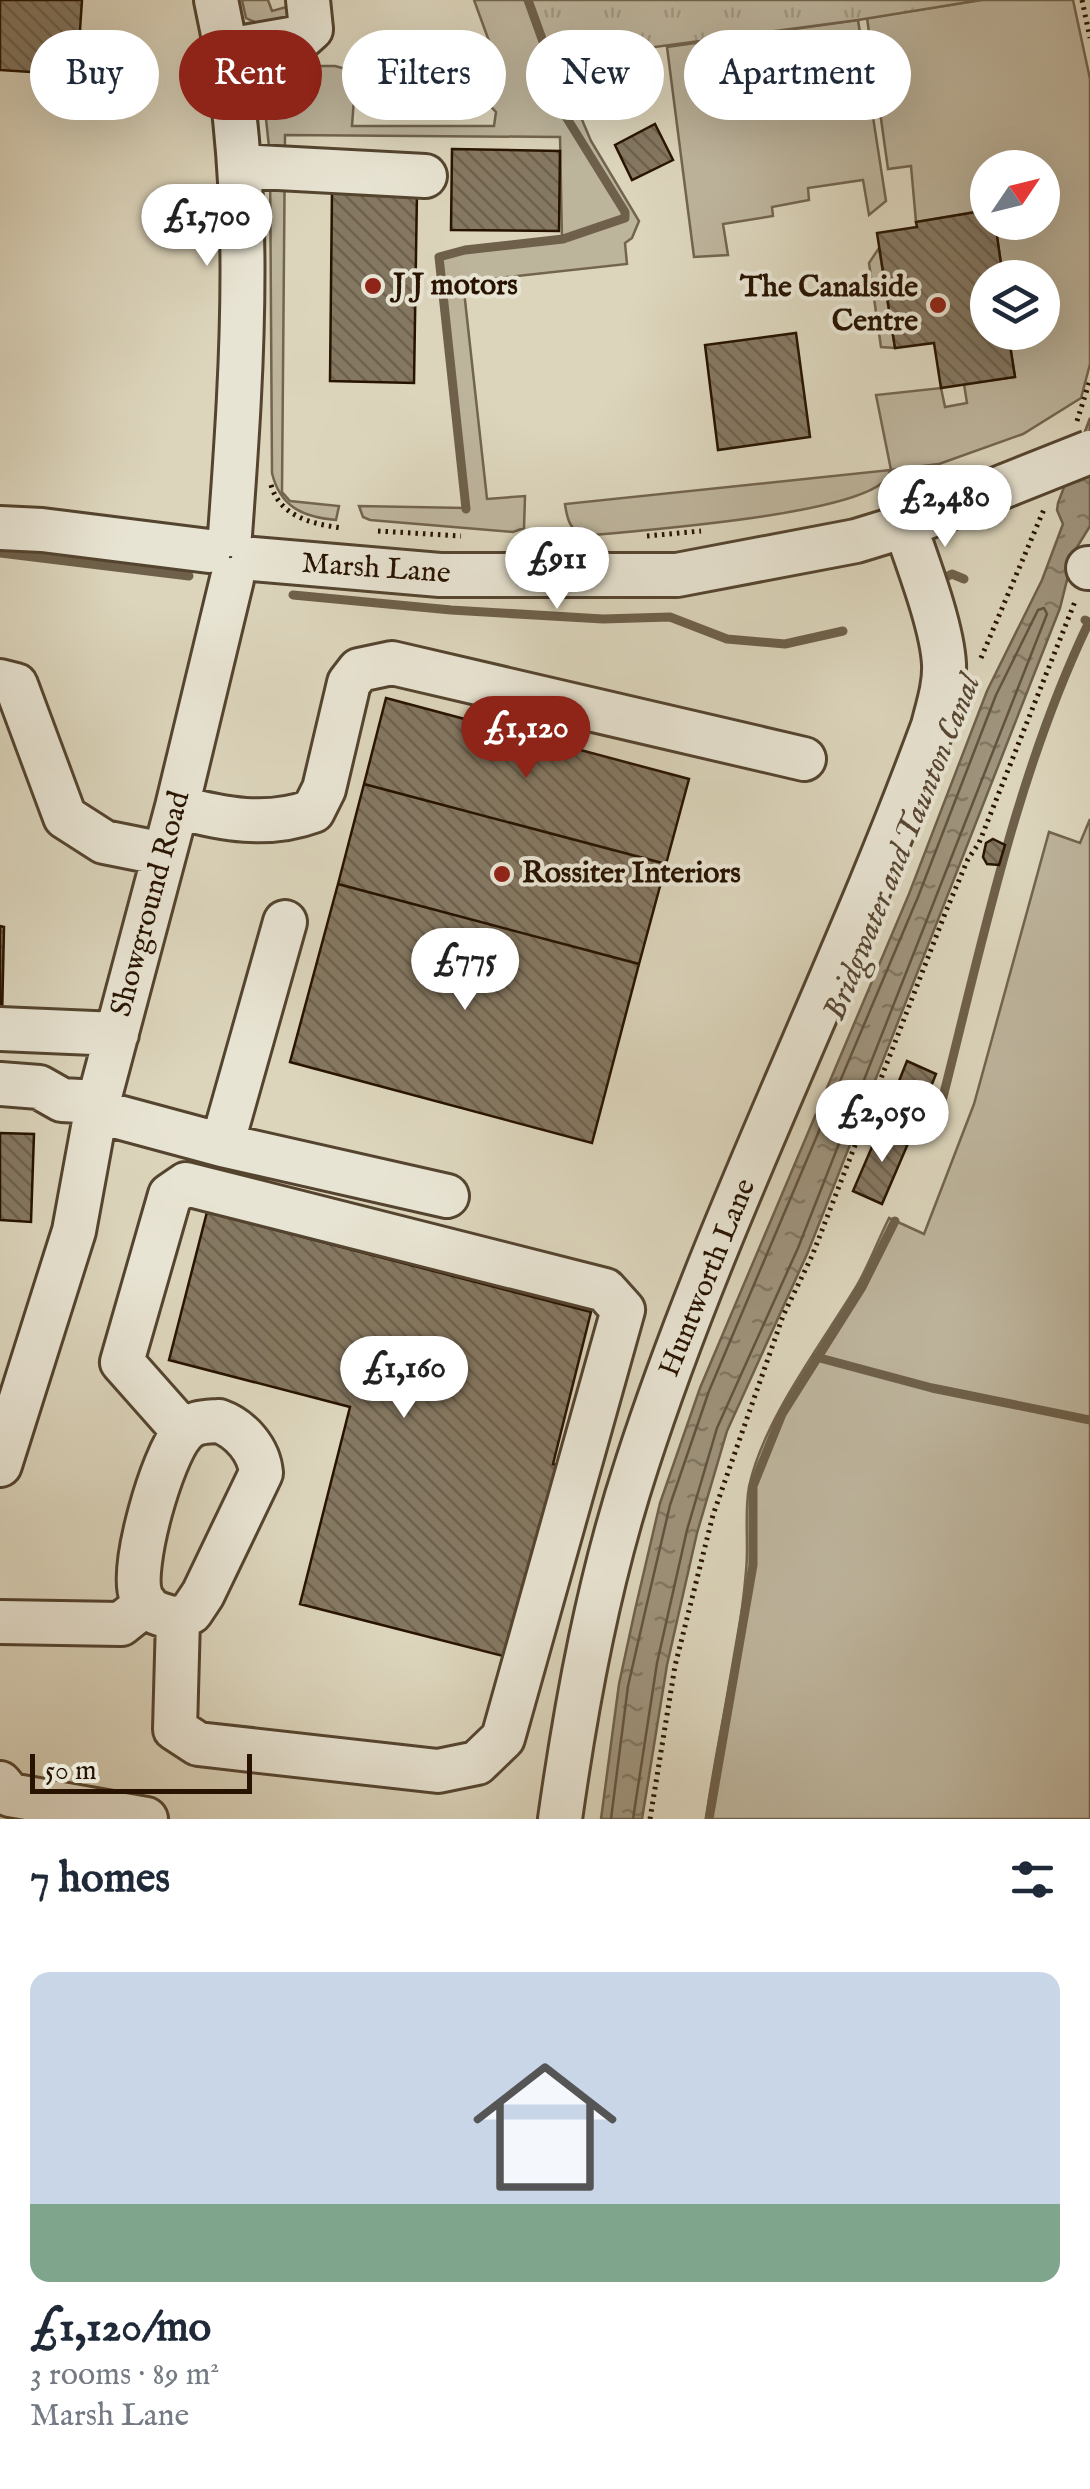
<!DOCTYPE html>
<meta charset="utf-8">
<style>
:root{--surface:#fff;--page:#f6f6f7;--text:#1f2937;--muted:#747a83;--line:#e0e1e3;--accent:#8f2418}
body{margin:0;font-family:"IM FELL English",serif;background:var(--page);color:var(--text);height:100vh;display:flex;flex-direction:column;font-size:38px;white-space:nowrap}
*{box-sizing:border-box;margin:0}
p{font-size:32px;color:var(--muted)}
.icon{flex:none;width:55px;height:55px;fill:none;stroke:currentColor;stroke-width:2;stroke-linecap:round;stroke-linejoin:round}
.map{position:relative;height:1819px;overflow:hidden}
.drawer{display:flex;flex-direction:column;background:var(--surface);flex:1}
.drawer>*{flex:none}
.banner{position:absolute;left:30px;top:30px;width:1030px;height:90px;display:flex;gap:20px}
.needle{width:65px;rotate:55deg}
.tools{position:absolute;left:970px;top:150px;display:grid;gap:20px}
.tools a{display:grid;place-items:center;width:90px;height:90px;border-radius:50%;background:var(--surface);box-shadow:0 10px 40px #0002;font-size:50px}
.scale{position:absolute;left:30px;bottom:25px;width:222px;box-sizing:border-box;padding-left:10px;border:5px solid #271300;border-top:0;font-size:28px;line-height:35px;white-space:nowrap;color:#271300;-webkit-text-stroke:8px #e8e4d3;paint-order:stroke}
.price{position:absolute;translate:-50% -85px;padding:0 22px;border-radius:35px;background:#fff;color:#222;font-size:32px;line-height:65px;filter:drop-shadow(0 2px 5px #0008)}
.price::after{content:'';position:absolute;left:50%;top:60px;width:30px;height:22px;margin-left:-15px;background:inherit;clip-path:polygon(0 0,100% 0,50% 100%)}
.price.selected{background:var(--accent);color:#fff}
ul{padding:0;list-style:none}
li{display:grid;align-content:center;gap:20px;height:530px;padding:0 30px}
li+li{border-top:2px solid var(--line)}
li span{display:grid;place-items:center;height:310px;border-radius:20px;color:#555}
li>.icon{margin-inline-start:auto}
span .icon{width:180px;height:180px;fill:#fffc;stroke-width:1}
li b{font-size:42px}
h2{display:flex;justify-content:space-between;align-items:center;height:120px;padding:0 30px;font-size:42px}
.pill{padding:0 35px;border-radius:45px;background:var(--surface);box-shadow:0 10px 40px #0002;font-size:35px;line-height:90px}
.pill.selected{background:var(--accent);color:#fff}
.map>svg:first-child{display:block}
.grass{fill:#bdb49c;stroke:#72644e;stroke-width:2.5}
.park{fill:url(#park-tufts);stroke:#72644e;stroke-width:2.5}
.water{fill:url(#water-ripples);stroke:#6e604a;stroke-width:2.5}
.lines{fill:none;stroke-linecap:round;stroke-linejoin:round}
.shore{stroke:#62533e;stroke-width:2.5}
.stream{stroke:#6e604a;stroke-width:9}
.building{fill:url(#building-back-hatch);stroke:#271300;stroke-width:2.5}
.minor-casing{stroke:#54442f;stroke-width:48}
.path{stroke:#271300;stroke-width:5;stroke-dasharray:2.5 5;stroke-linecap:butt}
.minor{stroke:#e8e4d3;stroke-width:42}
.minor-bridge-casing{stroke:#54442f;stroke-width:48;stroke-linecap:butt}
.minor-bridge{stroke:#e8e4d3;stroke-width:42}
.poi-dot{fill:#8f2418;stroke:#e8e4d3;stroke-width:4}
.labels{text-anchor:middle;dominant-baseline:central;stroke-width:8;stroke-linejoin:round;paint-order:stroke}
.poi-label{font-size:30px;font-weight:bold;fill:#271300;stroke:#e8e4d3;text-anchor:start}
.street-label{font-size:30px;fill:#271300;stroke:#e8e4d3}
.water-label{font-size:32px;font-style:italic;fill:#574632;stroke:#e8e4d3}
</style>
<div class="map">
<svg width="1090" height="1819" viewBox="0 0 1090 1819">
<defs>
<pattern id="park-tufts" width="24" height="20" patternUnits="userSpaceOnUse" patternTransform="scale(2.5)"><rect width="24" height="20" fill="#bdb49c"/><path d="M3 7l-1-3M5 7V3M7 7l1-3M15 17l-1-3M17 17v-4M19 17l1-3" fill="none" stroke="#a29a85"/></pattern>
<pattern id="water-ripples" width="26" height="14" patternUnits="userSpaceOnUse" patternTransform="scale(2.5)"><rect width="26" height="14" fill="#9e937c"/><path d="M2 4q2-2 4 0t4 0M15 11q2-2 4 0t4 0" fill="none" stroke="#817763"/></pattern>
<pattern id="building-back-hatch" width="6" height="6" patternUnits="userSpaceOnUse" patternTransform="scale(2.5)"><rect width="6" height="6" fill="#857862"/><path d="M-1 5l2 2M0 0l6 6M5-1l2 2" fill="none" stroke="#6d614e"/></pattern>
</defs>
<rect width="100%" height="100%" fill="#dcd5bc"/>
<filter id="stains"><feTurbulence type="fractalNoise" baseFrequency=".002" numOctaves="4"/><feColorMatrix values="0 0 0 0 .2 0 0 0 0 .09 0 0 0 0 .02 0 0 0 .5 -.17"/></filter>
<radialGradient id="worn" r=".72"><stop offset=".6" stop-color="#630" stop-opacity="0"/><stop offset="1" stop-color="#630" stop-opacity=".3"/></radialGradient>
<path class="grass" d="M242,0H268L272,11L290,6L291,14C280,28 260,26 246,18Z
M474,0H528L550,60H562L569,89L591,141L639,221L632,238L625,243L627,264L463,282L487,499L525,496L524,528L513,532L370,520L363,517L359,506L466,508L439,257L465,250L562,239L560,137L285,135L282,492L290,501L339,506L336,520C303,517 280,507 272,473L270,156L260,63L291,57L293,66H335L346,69L355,85L352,126H494L496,112C471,86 471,79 493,52Z
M981,0H1073L1090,79V364L1081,398L1023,434L939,464L891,470C890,472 884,482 882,483C841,516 644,530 584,536C570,530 567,519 565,504L891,470L876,395L941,388L945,407L967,403L964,384L1015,377L1008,333L1042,332V278L1003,277L995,223L1042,222V168H988L987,210L916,222L911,166L888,169L867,18Z
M858,20L886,201L869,215L863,180L808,188L809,200L772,207L773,216L723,224L728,255L694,257L667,47Z
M879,248L895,348L881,347L869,263Z
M1090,819V1819H706C717,1736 739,1655 746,1571C749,1544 744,1514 749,1487C763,1420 821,1345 856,1287C869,1265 878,1240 889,1218L924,1234L974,1104L1049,832L1080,843Z"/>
<path class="park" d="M528,0H981L858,20L550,61Z"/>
<path class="water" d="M1090,418V526L1074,552L1060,608L808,1252L727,1431L697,1533L667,1665L642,1819H601L619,1684L635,1610L660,1503L700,1388L909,894L987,691L1042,580L1063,524L1057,510L1058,503Z"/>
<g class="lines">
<path class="shore" d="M611,1819L628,1686L645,1612L670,1505L709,1391L918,897L996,695L1038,610L1044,608L1047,614L798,1248L717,1428L687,1530L657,1663L633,1819"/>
<path class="stream" d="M466,509L439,257L465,250L563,239L619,220L625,218V212L537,70L550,61L528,0
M0,553L189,576
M936,582L952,574L964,579
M293,595L451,610L603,619L670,617L727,639L785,644L843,631
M942,1101C983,940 1017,772 1089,622L1085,620
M816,1357L932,1388L1090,1420
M709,1819L753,1565V1486L782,1414L862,1287L895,1221"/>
</g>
<path class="building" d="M0,0H82L77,75L0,70Z
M655,124L673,160L632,180L615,145Z
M452,149L560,151L559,231L451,230Z
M332,190L417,192L414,383L330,381Z
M988,210V222H995L1003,278H988V332H1008L1015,377L941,388L934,343L895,348L877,233L917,227L916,222Z
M796,333L810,437L718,450L705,345Z
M386,698L689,779L666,864L364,784Z
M364,784L666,864L639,964L338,884Z
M993,839L1005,845L999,865L987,864L983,857L986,843Z
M338,884L639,964L592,1143L290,1062Z
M0,926L4,927L2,1020L0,1019Z
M907,1061L936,1074L910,1139L881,1126Z
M881,1126L910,1139L882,1204L853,1191Z
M0,1133L34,1134L31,1222L0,1220Z
M207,1212L591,1312L553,1464L580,1471L511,1658L300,1604L350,1407L169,1360Z"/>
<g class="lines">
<defs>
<path id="minor" d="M216,0C255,176 243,357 230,535
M227,50L302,37L311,29L308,0
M239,166L425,176
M0,528L42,530L209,551
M253,559L440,575H677L856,541L905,526L1007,485
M1088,568H1090
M0,681L16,685L65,817L104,842L164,854
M177,807C223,819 267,828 313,811L324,789L349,683L359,670L392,663L804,759
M0,1029L117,1034
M0,1084L39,1087L62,1100L98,1102
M96,1111L222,1145L285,922
M222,1145L447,1196
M219,1421C241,1429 259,1450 261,1473L203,1594L191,1612L178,1619C161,1615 147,1613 141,1596C130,1568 162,1456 183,1433C193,1421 205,1422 219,1421Z
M0,1465L74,1231L96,1111L177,807L232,579
M178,1619L175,1729L198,1744L438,1771L477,1763L503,1738L623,1310L605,1290L186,1184L170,1195L122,1362L184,1432
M0,1622L121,1624L146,1604
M0,1783L10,1795L146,1819
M560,1819C577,1699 599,1580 637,1464C718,1214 842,974 933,726C938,706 945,685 944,664C942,626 918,564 905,526"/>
</defs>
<use href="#minor" class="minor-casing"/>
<path class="path" d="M1082,0L1090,38
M1077,421L1090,380
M271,485C280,517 313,524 342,528
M378,531L461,536
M647,536L701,531
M981,658L1045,507
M650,1819L675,1666L713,1515L783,1316L812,1256L946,911L968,859L979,843L1076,599"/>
<use href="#minor" class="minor"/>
<defs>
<path id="minor-bridge" d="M1007,485L1090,452"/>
</defs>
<use href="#minor-bridge" class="minor-bridge-casing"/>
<use href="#minor-bridge" class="minor-bridge"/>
</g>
<g class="poi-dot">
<circle cx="373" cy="286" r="10"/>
<circle cx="938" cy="305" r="10"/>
<circle cx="502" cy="874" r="10"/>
</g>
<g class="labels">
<g class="poi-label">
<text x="393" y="286">J J motors</text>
<text x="918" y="288" text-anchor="end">The Canalside<tspan x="918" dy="34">Centre</tspan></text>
<text x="522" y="874">Rossiter Interiors</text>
</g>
<g class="street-label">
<text transform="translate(376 569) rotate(4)">Marsh Lane</text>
<text transform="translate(151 904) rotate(-75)">Showground Road</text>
<text transform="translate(708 1278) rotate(-68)">Huntworth Lane</text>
</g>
<g class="water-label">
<text transform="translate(903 848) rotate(-68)">Bridgwater and Taunton Canal</text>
</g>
</g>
<rect width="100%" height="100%" filter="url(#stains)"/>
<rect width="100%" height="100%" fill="url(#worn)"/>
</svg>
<div class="tools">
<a><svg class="needle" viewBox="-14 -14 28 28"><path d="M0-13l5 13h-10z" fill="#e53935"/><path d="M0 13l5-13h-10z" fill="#747a83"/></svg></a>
<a><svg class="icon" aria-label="layers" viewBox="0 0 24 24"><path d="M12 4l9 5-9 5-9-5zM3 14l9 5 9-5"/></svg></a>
</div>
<div class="scale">50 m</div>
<b class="price" style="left:207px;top:269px">£1,700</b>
<b class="price" style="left:945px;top:550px">£2,480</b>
<b class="price" style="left:557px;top:612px">£911</b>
<b class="price selected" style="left:526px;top:781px">£1,120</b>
<b class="price" style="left:465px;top:1013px">£775</b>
<b class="price" style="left:882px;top:1165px">£2,050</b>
<b class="price" style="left:404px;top:1421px">£1,160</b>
<div class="banner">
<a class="pill">Buy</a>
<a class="pill selected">Rent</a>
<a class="pill">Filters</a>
<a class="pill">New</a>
<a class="pill">Apartment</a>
</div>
</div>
<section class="drawer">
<h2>7 homes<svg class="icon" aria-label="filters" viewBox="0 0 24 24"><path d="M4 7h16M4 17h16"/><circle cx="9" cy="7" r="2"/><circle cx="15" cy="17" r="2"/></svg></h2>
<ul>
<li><span style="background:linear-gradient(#c9d6e8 75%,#7fa58c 0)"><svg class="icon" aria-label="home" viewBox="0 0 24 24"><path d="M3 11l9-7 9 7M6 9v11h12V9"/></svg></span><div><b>£1,120/mo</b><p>3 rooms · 89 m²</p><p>Marsh Lane</p></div></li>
</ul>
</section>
